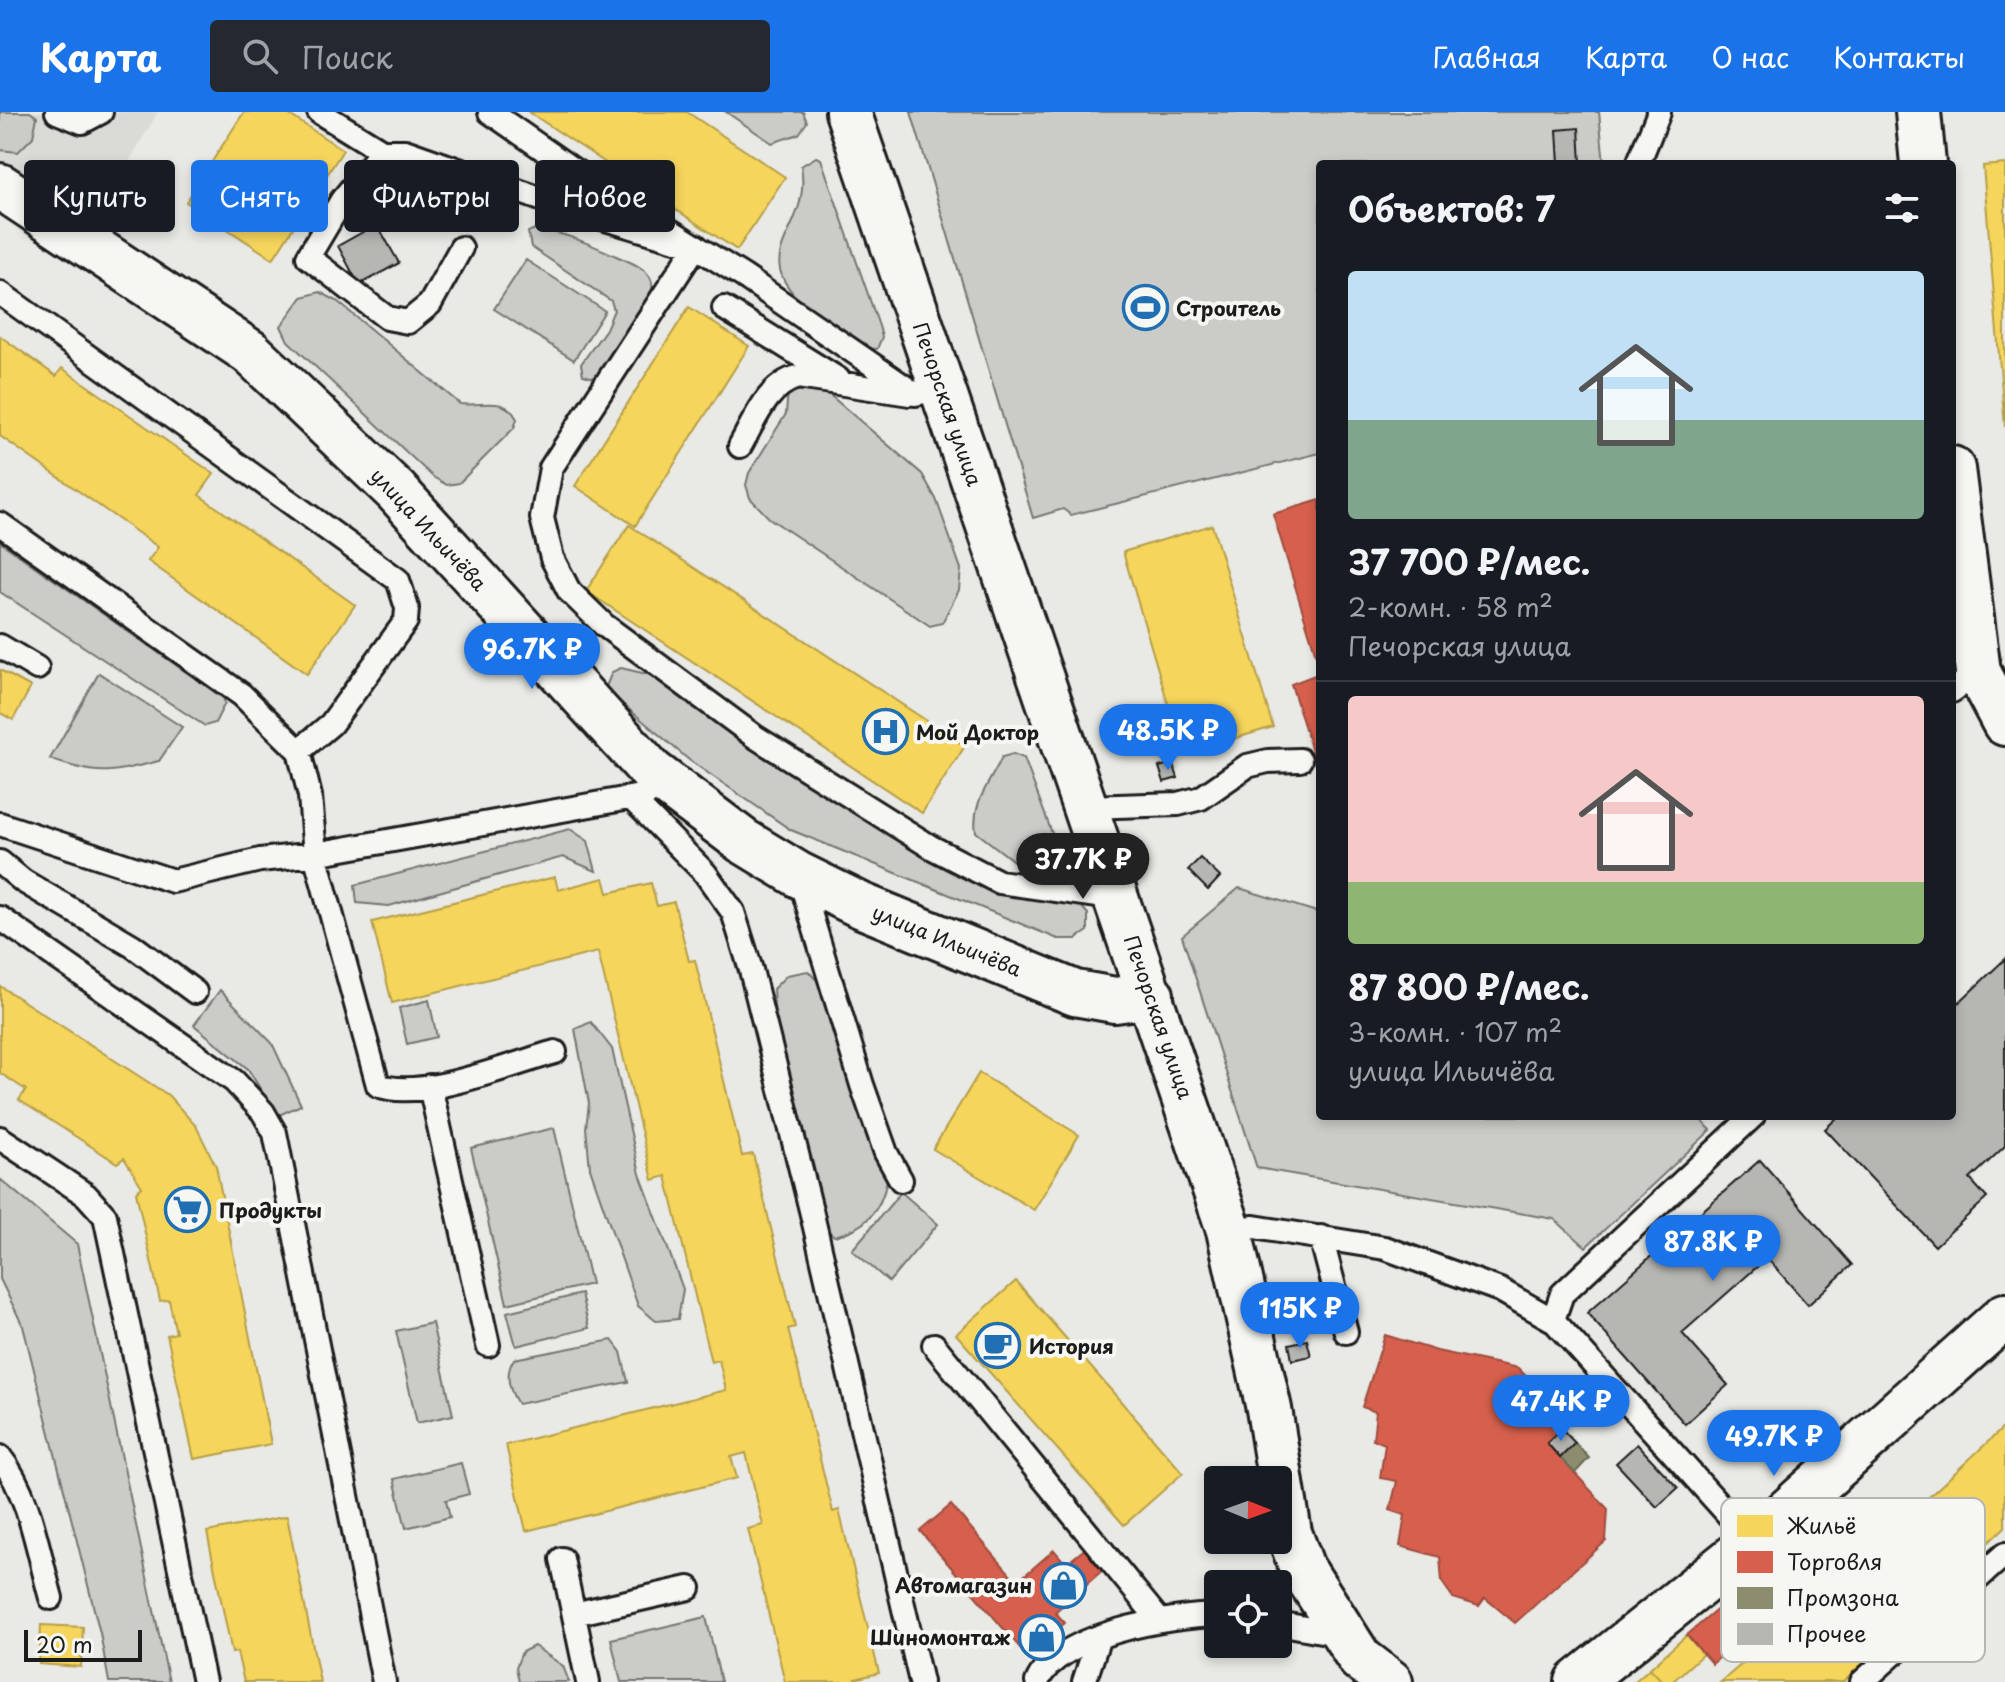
<!DOCTYPE html>
<html lang="ru">
<meta charset="utf-8">
<style>
:root{--surface:#171b24;--page:#242831;--text:#f1f3f6;--muted:#9ea1a6;--line:#363941;--accent:#1a73e8}
body{margin:0;font-family:"Playpen Sans",sans-serif;background:var(--page);color:var(--text);height:100vh;display:flex;flex-direction:column;font-size:30px;white-space:nowrap}
*{box-sizing:border-box;margin:0}
p{font-size:26px;color:var(--muted)}
.icon{flex:none;width:44px;height:44px;fill:none;stroke:currentColor;stroke-width:2;stroke-linecap:round;stroke-linejoin:round}
.map{position:relative;flex:1;overflow:hidden}
.side{position:absolute;left:1316px;top:48px;width:640px;height:960px;display:flex;flex-direction:column;background:var(--surface);border-radius:8px;box-shadow:0 4px 12px #0003}
.side>*{flex:none}
.top-card{position:absolute;left:24px;top:48px;width:760px;height:72px;display:flex;gap:16px}
.needle{width:52px;rotate:91deg}
.controls{position:absolute;left:1204px;top:1354px;display:grid;gap:16px}
.controls a{display:grid;place-items:center;width:88px;height:88px;border-radius:8px;background:var(--surface);box-shadow:0 4px 12px #0003;font-size:40px}
.scale{position:absolute;left:24px;bottom:20px;width:118px;box-sizing:border-box;padding-left:8px;border:4px solid #1c1c1c;border-top:0;font-size:22px;line-height:28px;white-space:nowrap;color:#1c1c1c;-webkit-text-stroke:6px #f6f6f2;paint-order:stroke}
.price{position:absolute;translate:-50% -68px;padding:0 18px;border-radius:28px;background:var(--accent);color:#fff;font-size:26px;line-height:52px;filter:drop-shadow(0 2px 4px #0008)}
.price::after{content:'';position:absolute;left:50%;top:48px;width:24px;height:18px;margin-left:-12px;background:inherit;clip-path:polygon(0 0,100% 0,50% 100%)}
.price.active{background:#222;color:#fff}
ul{padding:0;list-style:none}
li{display:grid;align-content:center;gap:16px;height:424px;padding:0 32px}
li+li{border-top:2px solid var(--line)}
li span{display:grid;place-items:center;height:248px;border-radius:8px;color:#555}
li>.icon{margin-inline-start:auto}
span .icon{width:144px;height:144px;fill:#fffc;stroke-width:1}
li b{font-size:34px}
h2{display:flex;justify-content:space-between;align-items:center;height:96px;padding:0 32px;font-size:34px}
.chip{padding:0 28px;border-radius:8px;background:var(--surface);box-shadow:0 4px 12px #0003;font-size:28px;line-height:72px}
.chip.active{background:var(--accent);color:#fff}
header{display:flex;align-items:center;gap:48px;box-sizing:border-box;height:112px;padding:0 40px;background:var(--accent);color:#fff}
header strong{font-size:38px}
nav{display:flex;gap:44px;margin-inline-start:auto;font-size:28px}
.search{width:560px;height:72px;background:var(--page);display:flex;align-items:center;gap:20px;box-sizing:border-box;padding:0 28px;border-radius:8px;color:var(--muted);font-size:30px}
.map>svg:first-child{display:block}
.built{fill:#dadad6}
.green{fill:#cbcbc7;stroke:#747472;stroke-width:2}
.homes{fill:#f6d55c;stroke:#b59e49;stroke-width:2}
.shops{fill:#d6604d;stroke:#9e4c3e;stroke-width:2}
.industry{fill:#8c8c6e;stroke:#6a6a55;stroke-width:2}
.building{fill:#b6b6b3;stroke:#1c1c1c;stroke-width:2}
.lines{fill:none;stroke-linecap:round;stroke-linejoin:round}
.lane-casing{stroke:#1c1c1c;stroke-width:28}
.street-casing{stroke:#1c1c1c;stroke-width:50}
.secondary-casing{stroke:#1c1c1c;stroke-width:50}
.lane{stroke:#f6f6f2;stroke-width:22}
.street{stroke:#f6f6f2;stroke-width:44}
.secondary{stroke:#f6f6f2;stroke-width:44}
.labels{text-anchor:middle;dominant-baseline:central;stroke-width:8;stroke-linejoin:round;paint-order:stroke}
.poi-label{font-size:20px;font-weight:bold;fill:#1c1c1c;stroke:#f6f6f2;text-anchor:start}
.street-label{font-size:20px;fill:#1c1c1c;stroke:#f6f6f2}
.key{fill:#f6f6f2;stroke:#b5b5b2;stroke-width:2}
.key-label{font-size:22px;fill:#1c1c1c}
</style>
<header>
<strong>Карта</strong>
<div class="search"><svg class="icon" aria-label="search" viewBox="0 0 24 24"><circle cx="10" cy="10" r="6"/><path d="M15 15l6 6"/></svg>Поиск</div>
<nav><a>Главная</a><a>Карта</a><a>О нас</a><a>Контакты</a></nav>
</header>
<div class="map">
<svg width="2005" height="1570" viewBox="0 0 2005 1570">
<rect width="100%" height="100%" fill="#e9e9e5"/>
<filter id="ink" filterUnits="userSpaceOnUse"><feTurbulence type="fractalNoise" baseFrequency=".0125" numOctaves="2"/><feDisplacementMap in="SourceGraphic" scale="16" xChannelSelector="R" yChannelSelector="G"/><feConvolveMatrix kernelMatrix="1 2 1 2 8 2 1 2 1" color-interpolation-filters="sRGB"/></filter>
<g filter="url(#ink)">
<path class="built" d="M0,0H158L95,107L0,50Z"/>
<path class="green" d="M0,0H30L37,5L33,25L18,40L0,38Z
M726,0H803L807,10L799,22L772,31Z
M911,0H1599L1604,52H1320V341L1071,403L1063,397L1033,406Z
M816,45L821,47L879,214L882,225L877,237C856,236 841,221 824,209C731,141 814,128 801,54Z
M535,117C563,120 587,131 612,142C624,148 642,153 650,165C664,189 613,246 598,267L583,263L581,252L606,217L614,198L611,189L531,135L528,120Z
M526,148L605,199L574,248L494,197Z
M320,180L337,189L460,292C483,295 504,283 517,307L514,316L459,371L447,373L433,365L288,229L281,214L302,185Z
M797,275L824,278L922,362L936,387L961,457L959,478L942,511L930,514L769,406L750,386L746,373L749,361L786,302L788,278Z
M0,430L223,586L225,591L215,611L205,614L0,480Z
M621,556L651,563L670,573L994,776L1027,785L1079,792L1088,802V819L1076,827H1058L791,718L689,648L605,577L612,560Z
M99,561L182,615L159,649C110,661 99,665 50,647Z
M1013,642L1024,646L1056,732V754L1043,761L1015,750L976,720C971,691 990,671 1002,645Z
M570,717L588,729L596,759L563,745L389,794L357,791L355,773Z
M1239,776L1320,801V1004H1697L1711,1018L1586,1135L1554,1107L1257,1056L1182,824Z
M808,859L824,876L887,1068C881,1099 865,1117 834,1124L823,1114L775,909L773,877L787,863Z
M220,878L272,931L301,993L277,1004L248,957L194,913Z
M429,888L437,925L407,932L399,896Z
M591,910L612,937L640,1062L683,1177L678,1207L656,1209L638,1194L590,1056L586,1016L589,991L575,917Z
M554,1016L591,1172L507,1192L471,1036Z
M0,1067L77,1132L169,1570H109L100,1521L23,1214L0,1167Z
M901,1080L938,1112L889,1170L852,1138Z
M581,1182L589,1216L516,1234L507,1200Z
M432,1211L453,1303L417,1311L396,1219Z
M612,1228L621,1240L628,1270L518,1292C509,1278 504,1262 514,1247Z
M461,1351L469,1382L446,1388L450,1405L406,1416L394,1367Z
M706,1505L721,1570H621L611,1527Z
M534,1534L563,1554L569,1570H519L516,1555L522,1540Z"/>
<path class="homes" d="M244,0H285L343,38L273,147L186,90Z
M687,0L785,65L737,138L529,0Z
M2005,52V315L1983,54Z
M689,195L749,234L635,414L575,374Z
M0,224L56,264L62,256L214,362L199,383L355,493L307,562L148,449L158,435L0,324Z
M629,413L965,634L922,701L586,479Z
M1212,413L1273,615L1183,642L1123,440Z
M0,558L31,575L13,608L0,601Z
M555,765L558,778L604,766L608,781L651,771L657,794L674,790L689,849L695,848L742,1044L753,1042L795,1215L788,1217L833,1400L839,1398L879,1561L855,1567L856,1570H785L748,1417L763,1413L746,1341L731,1345L737,1366L526,1419L506,1333L726,1278L719,1248L711,1250L666,1064L653,1068L598,840L392,891L372,810Z
M0,874L168,983L196,1014L216,1054L271,1332L194,1347L167,1223L176,1221L169,1188L160,1189L136,1080L142,1075L124,1046L117,1051L19,988L26,978L0,961Z
M979,961L1079,1023L1034,1098L933,1037Z
M1016,1169L1183,1361L1124,1413L956,1222Z
M2005,1314V1415L1925,1490L1874,1436Z
M287,1404L320,1570H244L237,1540L232,1541L207,1420Z
M1826,1479L1878,1540L1843,1570H1721Z
M41,1513L83,1515L81,1555L39,1552Z
M1687,1523L1703,1542L1672,1570H1663L1650,1556Z
M1650,1556L1663,1570H1634Z"/>
<path class="shops" d="M1320,388V556L1273,402Z
M1320,561V657L1318,658L1291,572Z
M1385,1223L1437,1239L1518,1256L1569,1309L1547,1331L1608,1397L1606,1429L1515,1511L1485,1486L1479,1494L1453,1486L1442,1470L1440,1445L1400,1434L1405,1403L1390,1398L1397,1369L1380,1366L1385,1332L1373,1327L1376,1300L1362,1295Z
M951,1393L1017,1470L1054,1438L1066,1452L1086,1436L1104,1457L1055,1500L1065,1511L1027,1544L920,1419Z
M1807,1421L1831,1451L1712,1552L1687,1523Z"/>
<path class="industry" d="M1575,1331L1589,1346L1575,1361L1560,1346Z"/>
<path class="building" d="M1579,16L1581,52H1559L1557,18Z
M377,112L399,151L359,173L338,134Z
M1173,651L1178,666L1164,670L1159,655Z
M1200,746L1220,765L1208,778L1188,758Z
M2005,847V1034L1970,1067L1987,1086L1935,1134L1825,1017L1839,1004H1952V897Z
M1760,1048L1852,1153L1808,1193L1767,1146L1682,1221L1728,1273L1685,1312L1587,1201Z
M1307,1228L1311,1244L1292,1248L1289,1232Z
M1562,1317L1575,1331L1560,1346L1547,1331Z
M1637,1332L1678,1376L1657,1395L1616,1351Z"/>
<g class="lines">
<defs>
<path id="lane" d="M57,0L82,10L101,0
M319,0L382,39
M490,0L572,57L743,164L915,282L943,276
M1638,52L1659,0
M461,136L430,192L408,210L387,206L308,145L342,88L382,39H405L552,91L696,134L551,356L542,406L552,446L569,479L604,513L754,624L931,735L999,770L1118,787
M0,181L398,468L407,496L406,509L331,612L299,639
M724,196L838,267
M740,334C755,308 767,273 798,265L910,282
M0,412L242,583L299,639L310,684L315,742L378,973C419,990 512,952 555,940
M0,534L37,556
M1952,579L1978,560
M632,687L705,761L733,800L751,858L811,1098L921,1570
M1087,695L1178,692L1201,686L1247,654L1268,649L1300,648
M0,712L173,769L260,748L315,742L646,683
M0,750L23,769L133,834L195,880
M799,764L862,973L886,1041L901,1068
M0,806L234,969L263,1000L275,1021L384,1570
M430,974L488,1233
M0,1026L86,1083L105,1104L204,1570
M1229,1118L1254,1115L1385,1136L1500,1178L1553,1208L1753,1430
M1321,1125L1346,1220
M1553,1208L1562,1182L1753,1004
M934,1233L1159,1508
M0,1345C30,1382 38,1440 51,1486
M562,1447L588,1570
M574,1502L689,1476
M1278,1511L1343,1523
M1037,1570C1057,1522 1171,1504 1218,1503
M1084,1570L1098,1528
M1862,1570L2005,1442"/>
<path id="street" d="M1918,0L1923,52
M1952,357L1978,560L2005,611"/>
<path id="secondary" d="M848,0L1229,1118L1269,1297L1289,1421L1302,1456L1360,1547L1390,1570
M0,74L250,240L396,379L652,660L743,729L799,763L860,793L1075,881L1115,888L1151,883
M1578,1570L1753,1430L2005,1204"/>
</defs>
<use href="#lane" class="lane-casing"/>
<use href="#street" class="street-casing"/>
<use href="#secondary" class="secondary-casing"/>
<use href="#lane" class="lane"/>
<use href="#street" class="street"/>
<use href="#secondary" class="secondary"/>
</g>
</g>
<defs>
<symbol id="stadium-ring" viewBox="-11 -11 22 22"><circle r="9.5" fill="#f6f6f2" stroke="#1f6fb2" stroke-width="1.5"/><path d="M0-5a6.5 5 0 1 0 0 10a6.5 5 0 1 0 0-10ZM-3.5-1.8h7v3.6h-7Z" fill="#1f6fb2"/></symbol>
<symbol id="hospital-ring" viewBox="-11 -11 22 22"><circle r="9.5" fill="#f6f6f2" stroke="#1f6fb2" stroke-width="1.5"/><path d="M-5-5h3v3.5h4V-5h3V5h-3V1.5h-4V5h-3Z" fill="#1f6fb2"/></symbol>
<symbol id="supermarket-ring" viewBox="-11 -11 22 22"><circle r="9.5" fill="#f6f6f2" stroke="#1f6fb2" stroke-width="1.5"/><path d="M-6-5.5h2.5l.6 2H6L4.5 2H-2.5L-4.4-4H-6ZM-1.5 3.2a1.3 1.3 0 1 0 .1 0ZM3 3.2a1.3 1.3 0 1 0 .1 0Z" fill="#1f6fb2"/></symbol>
<symbol id="cafe-ring" viewBox="-11 -11 22 22"><circle r="9.5" fill="#f6f6f2" stroke="#1f6fb2" stroke-width="1.5"/><path d="M-5.5-4.5H6V0H3Q3 3.5 0 3.5H-2.5Q-5.5 3.5-5.5 0ZM3-3.2v2h1.7v-2ZM-6 4.5H4V6H-6Z" fill="#1f6fb2"/></symbol>
<symbol id="shop-ring" viewBox="-11 -11 22 22"><circle r="9.5" fill="#f6f6f2" stroke="#1f6fb2" stroke-width="1.5"/><path d="M-5-2.5h2.3a2.7 3.5 0 0 1 5.4 0H5L5.5 6h-11ZM-1.5-2.5h3a1.5 2.3 0 0 0-3 0Z" fill="#1f6fb2"/></symbol>
</defs>
<g fill-rule="evenodd">
<use href="#stadium-ring" x="1120" y="170" width="51" height="51"/>
<use href="#hospital-ring" x="860" y="594" width="51" height="51"/>
<use href="#supermarket-ring" x="162" y="1072" width="51" height="51"/>
<use href="#cafe-ring" x="972" y="1208" width="51" height="51"/>
<use href="#shop-ring" x="1038" y="1448" width="51" height="51"/>
<use href="#shop-ring" x="1016" y="1500" width="51" height="51"/>
</g>
<g class="labels">
<g class="poi-label">
<text x="1176" y="196">Строитель</text>
<text x="916" y="620">Мой Доктор</text>
<text x="219" y="1098">Продукты</text>
<text x="1029" y="1234">История</text>
<text x="1032" y="1473" text-anchor="end">Автомагазин</text>
<text x="1010" y="1525" text-anchor="end">Шиномонтаж</text>
</g>
<g class="street-label">
<text transform="translate(948 292) rotate(71)">Печорская улица</text>
<text transform="translate(429 417) rotate(47)">улица Ильичёва</text>
<text transform="translate(947 828) rotate(22)">улица Ильичёва</text>
<text transform="translate(1159 905) rotate(71)">Печорская улица</text>
</g>
</g>
<rect x="1721" y="1386" width="264" height="164" rx="12" class="key"/>
<rect x="1737" y="1403" width="36" height="22" fill="#f6d55c"/>
<rect x="1737" y="1439" width="36" height="22" fill="#d6604d"/>
<rect x="1737" y="1475" width="36" height="22" fill="#8c8c6e"/>
<rect x="1737" y="1511" width="36" height="22" fill="#b6b6b3"/>
<g class="key-label">
<text x="1787" y="1422">Жильё</text>
<text x="1787" y="1458">Торговля</text>
<text x="1787" y="1494">Промзона</text>
<text x="1787" y="1530">Прочее</text>
</g>
</svg>
<div class="controls">
<a><svg class="needle" viewBox="-14 -14 28 28"><path d="M0-13l5 13h-10z" fill="#e53935"/><path d="M0 13l5-13h-10z" fill="#9ea1a6"/></svg></a>
<a><svg class="icon" aria-label="locate" viewBox="0 0 24 24"><circle cx="12" cy="12" r="6"/><path d="M12 2v4M12 18v4M2 12h4M18 12h4"/></svg></a>
</div>
<div class="scale">20 m</div>
<b class="price" style="left:532px;top:579px">96.7K ₽</b>
<b class="price" style="left:1168px;top:660px">48.5K ₽</b>
<b class="price active" style="left:1083px;top:789px">37.7K ₽</b>
<b class="price" style="left:1713px;top:1171px">87.8K ₽</b>
<b class="price" style="left:1300px;top:1238px">115K ₽</b>
<b class="price" style="left:1561px;top:1331px">47.4K ₽</b>
<b class="price" style="left:1774px;top:1366px">49.7K ₽</b>
<div class="top-card">
<a class="chip">Купить</a>
<a class="chip active">Снять</a>
<a class="chip">Фильтры</a>
<a class="chip">Новое</a>
</div>
<section class="side">
<h2>Объектов: 7<svg class="icon" aria-label="filters" viewBox="0 0 24 24"><path d="M4 7h16M4 17h16"/><circle cx="9" cy="7" r="2"/><circle cx="15" cy="17" r="2"/></svg></h2>
<ul>
<li><span style="background:linear-gradient(#bfe0f5 60%,#7fa58c 0)"><svg class="icon" aria-label="home" viewBox="0 0 24 24"><path d="M3 11l9-7 9 7M6 9v11h12V9"/></svg></span><div><b>37 700 ₽/мес.</b><p>2-комн. · 58 m²</p><p>Печорская улица</p></div></li>
<li><span style="background:linear-gradient(#f6c9c9 75%,#8fb573 0)"><svg class="icon" aria-label="home" viewBox="0 0 24 24"><path d="M3 11l9-7 9 7M6 9v11h12V9"/></svg></span><div><b>87 800 ₽/мес.</b><p>3-комн. · 107 m²</p><p>улица Ильичёва</p></div></li>
</ul>
</section>
</div>
